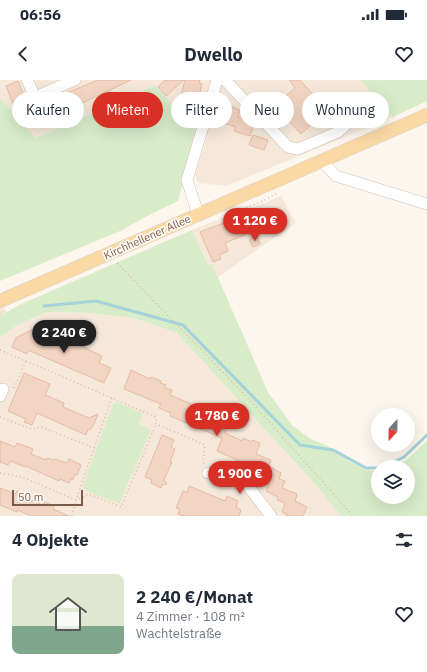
<!DOCTYPE html>
<html lang="de">
<meta charset="utf-8">
<style>
:root{--surface:#fff;--page:#f6f6f7;--text:#1f2937;--muted:#747a83;--line:#e0e1e3;--accent:#d93025}
body{margin:0;font-family:"IBM Plex Sans",sans-serif;background:var(--page);color:var(--text);height:100vh;display:flex;flex-direction:column;font-size:15px;white-space:nowrap}
*{box-sizing:border-box;margin:0}
p{font-size:13px;color:var(--muted)}
.icon{flex:none;width:22px;height:22px;fill:none;stroke:currentColor;stroke-width:2;stroke-linecap:round;stroke-linejoin:round}
.map{position:relative;height:436px;overflow:hidden}
.panel{display:flex;flex-direction:column;background:var(--surface);flex:1}
.panel>*{flex:none}
.top-card{position:absolute;left:12px;top:12px;width:403px;height:36px;display:flex;gap:8px}
.needle{width:26px;rotate:202deg}
.tools{position:absolute;left:371px;top:328px;display:grid;gap:8px}
.tools a{display:grid;place-items:center;width:44px;height:44px;border-radius:50%;background:var(--surface);box-shadow:0 4px 16px #0002;font-size:20px}
.scale{position:absolute;left:12px;bottom:10px;width:71px;box-sizing:border-box;padding-left:4px;border:2px solid #7a5c4d;border-top:0;font-size:11px;line-height:14px;white-space:nowrap;color:#7a5c4d;-webkit-text-stroke:3px #fffaf3;paint-order:stroke}
.price{position:absolute;translate:-50% -34px;padding:0 9px;border-radius:14px;background:var(--accent);color:#fff;font-size:13px;line-height:26px;filter:drop-shadow(0 1px 2px #0008)}
.price::after{content:'';position:absolute;left:50%;top:24px;width:12px;height:9px;margin-left:-6px;background:inherit;clip-path:polygon(0 0,100% 0,50% 100%)}
.price.active{background:#222;color:#fff}
ul{padding:0;list-style:none}
li{display:flex;align-items:center;gap:12px;height:100px;padding:0 12px}
li+li{border-top:1px solid var(--line)}
li span{display:grid;place-items:center;flex:none;width:112px;height:80px;border-radius:8px;color:#555}
li>.icon{margin-inline-start:auto}
span .icon{width:48px;height:48px;fill:#fffc;stroke-width:1}
li b{font-size:17px}
h2{display:flex;justify-content:space-between;align-items:center;height:48px;padding:0 12px;font-size:17px}
.pill{padding:0 14px;border-radius:18px;background:var(--surface);box-shadow:0 4px 16px #0002;font-size:14px;line-height:36px}
.pill.active{background:var(--accent);color:#fff}
.status{display:flex;justify-content:space-between;align-items:center;height:28px;padding:0 20px;background:var(--surface);direction:ltr}
.status svg{height:11px;fill:currentColor}
header{display:flex;justify-content:space-between;align-items:center;height:52px;padding:0 12px;background:var(--surface);font-size:18px;font-weight:700}
.map>svg:first-child{display:block}
.residential{fill:#f5e8da}
.green{fill:#d8ecc9}
.lines{fill:none;stroke-linecap:round;stroke-linejoin:round}
.stream{stroke:#a5d3da;stroke-width:3}
.building{fill:#f3d5c3;stroke:#e6bba3}
.minor-casing{stroke:#d1beb0;stroke-width:12}
.major-casing{stroke:#dad1cd;stroke-width:14}
.path{stroke:#d9b8a5;stroke-width:1.5;stroke-dasharray:1 3;stroke-linecap:butt}
.minor{stroke:#fff;stroke-width:11}
.major{stroke:#fbd9a5;stroke-width:13}
.labels{text-anchor:middle;dominant-baseline:central;stroke-width:3.5;stroke-linejoin:round;paint-order:stroke}
.street-label{font-size:11px;fill:#7a5c4d;stroke:#fffaf3}
</style>
<div class="status"><b>06:56</b><svg viewBox="0 0 49 12"><path d="M0 12V9h3v3zM5 12V6h3v6zM10 12V3h3v9zM15 12V0h3v12zM26 1h20v11H26zM47 4h2v5h-2z"/></svg></div>
<header><svg class="icon" aria-label="back" viewBox="0 0 24 24"><path d="M15 5l-7 7 7 7"/></svg>Dwello<svg class="icon" aria-label="heart" viewBox="0 0 24 24"><path d="M12 20l-8-8c-3-5 5-10 8-4 3-6 11-1 8 4z"/></svg></header>
<div class="map">
<svg width="427" height="436" viewBox="0 0 427 436">
<rect width="100%" height="100%" fill="#fdf6ec"/>
<path class="residential" d="M0,0H360L393,37L226,106L198,103L195,95L208,55L198,52L155,5L36,58L0,18Z
M281,116L296,143L218,197L212,184L208,185L192,150L238,132L239,134Z
M0,223L17,245L47,232L87,233L134,238L177,253L314,403L341,436H0Z"/>
<path class="green" d="M360,0H427V21L393,37Z
M155,5L198,52L178,121L151,134L120,151L0,201V18L36,58Z
M192,150L208,185L212,184L268,312L292,345L309,358L343,373L338,376H340L366,390L378,391V417H408V387H391L405,381L427,361V436H341L314,403L177,253L134,238L87,233L47,232L17,245L0,257V236L19,225Z
M117,322L143,333L139,344L151,350L119,424L85,410L83,405L113,324Z"/>
<g class="lines">
<path class="stream" d="M44,226L96,221L183,245L300,365L333,370L366,388H378
M383,387L404,377L427,355"/>
</g>
<path class="building" d="M98,0H131L78,25L80,29L60,38L59,36L33,48L27,35L23,37L15,28L6,6L18,1L30,30L39,26L41,29L54,24L52,19Z
M165,0H184L166,16L158,7Z
M185,0H200L199,3L202,4L191,44L182,35L184,27L181,26V23H179Z
M289,0H300L318,20L315,23L324,34L331,28L339,37L325,42L322,39L314,47L312,44L301,54L275,26L295,8Z
M221,22L240,30L238,37L255,42L250,56L234,51L235,47L224,43L227,34L218,31Z
M253,55L268,60L264,70L249,65Z
M239,137L246,154L225,163L228,171L219,175L221,179L213,182L200,152Z
M257,156L260,164L253,167L249,160Z
M33,249L35,254L53,262L58,255L102,276L99,283L111,288L104,303L28,270L27,274L12,267L16,258Z
M131,290L150,299L151,297L161,301L160,303L166,305L165,308L172,310L170,315L215,334L214,336L220,338L217,345L226,349L225,353L242,361L243,358L252,362L253,360L260,363L256,374L271,380L269,386L281,393L279,399L285,401L282,408L297,414L295,421L307,427L303,436H286L287,434L282,432L285,423L277,420L278,417L266,411L269,404L255,398L259,390L217,371L222,358L170,336L171,333L159,328L161,324L124,309Z
M24,293L50,304L45,315L64,323L63,327L89,338L98,334L94,344L90,350L88,349L86,355L37,333L32,345L24,342L26,339L8,331Z
M162,355L174,360L171,367L175,369L170,382H172L164,400L167,404L162,405L161,408L151,403L152,400L145,397Z
M0,361L15,367L17,363L33,369L31,374L46,380L47,378L53,380L54,379L67,383L69,379L81,385L77,395L75,394L73,400L71,399L69,403L60,399L59,401L26,386L25,387L10,381L8,385L0,382Z
M189,406L225,421L227,416L238,421L236,427L241,430L239,436H184L178,434L180,429L176,428L183,411L187,413Z
M0,408L16,414L17,411L28,416L27,418L43,425L44,422L54,426L53,429L69,436H31L18,430L17,432L0,425Z"/>
<g class="lines">
<defs>
<path id="minor" d="M27,0L35,17L75,0
M225,0L288,67L298,69L338,52L350,41
M322,81L336,96L427,124
M198,134L187,100L217,0
M0,316L3,309
M208,393L222,394L245,402L271,436"/>
<path id="major" d="M0,221L427,35"/>
</defs>
<use href="#minor" class="minor-casing"/>
<use href="#major" class="major-casing"/>
<path class="path" d="M235,132L263,121L277,113
M117,183L247,317L353,436
M0,234L4,232
M0,270L156,337V344L205,365L203,379L204,384
M14,308L26,281
M0,337L31,349L41,347L94,368
M0,393L22,397L76,420L112,317
M72,436L76,420L89,414L121,427L156,344"/>
<use href="#minor" class="minor"/>
<use href="#major" class="major"/>
</g>
<g class="labels">
<g class="street-label">
<text transform="translate(147 157) rotate(-24)">Kirchhellener Allee</text>
</g>
</g>
</svg>
<div class="tools">
<a><svg class="needle" viewBox="-14 -14 28 28"><path d="M0-13l5 13h-10z" fill="#e53935"/><path d="M0 13l5-13h-10z" fill="#747a83"/></svg></a>
<a><svg class="icon" aria-label="layers" viewBox="0 0 24 24"><path d="M12 4l9 5-9 5-9-5zM3 14l9 5 9-5"/></svg></a>
</div>
<div class="scale">50 m</div>
<b class="price" style="left:255px;top:162px">1 120 €</b>
<b class="price active" style="left:64px;top:274px">2 240 €</b>
<b class="price" style="left:217px;top:357px">1 780 €</b>
<b class="price" style="left:240px;top:415px">1 900 €</b>
<div class="top-card">
<a class="pill">Kaufen</a>
<a class="pill active">Mieten</a>
<a class="pill">Filter</a>
<a class="pill">Neu</a>
<a class="pill">Wohnung</a>
</div>
</div>
<section class="panel">
<h2>4 Objekte<svg class="icon" aria-label="filters" viewBox="0 0 24 24"><path d="M4 7h16M4 17h16"/><circle cx="9" cy="7" r="2"/><circle cx="15" cy="17" r="2"/></svg></h2>
<ul>
<li><span style="background:linear-gradient(#dfe7d0 65%,#7fa58c 0)"><svg class="icon" aria-label="home" viewBox="0 0 24 24"><path d="M3 11l9-7 9 7M6 9v11h12V9"/></svg></span><div><b>2 240 €/Monat</b><p>4 Zimmer · 108 m²</p><p>Wachtelstraße</p></div><svg class="icon" aria-label="heart" viewBox="0 0 24 24"><path d="M12 20l-8-8c-3-5 5-10 8-4 3-6 11-1 8 4z"/></svg></li>
</ul>
</section>
